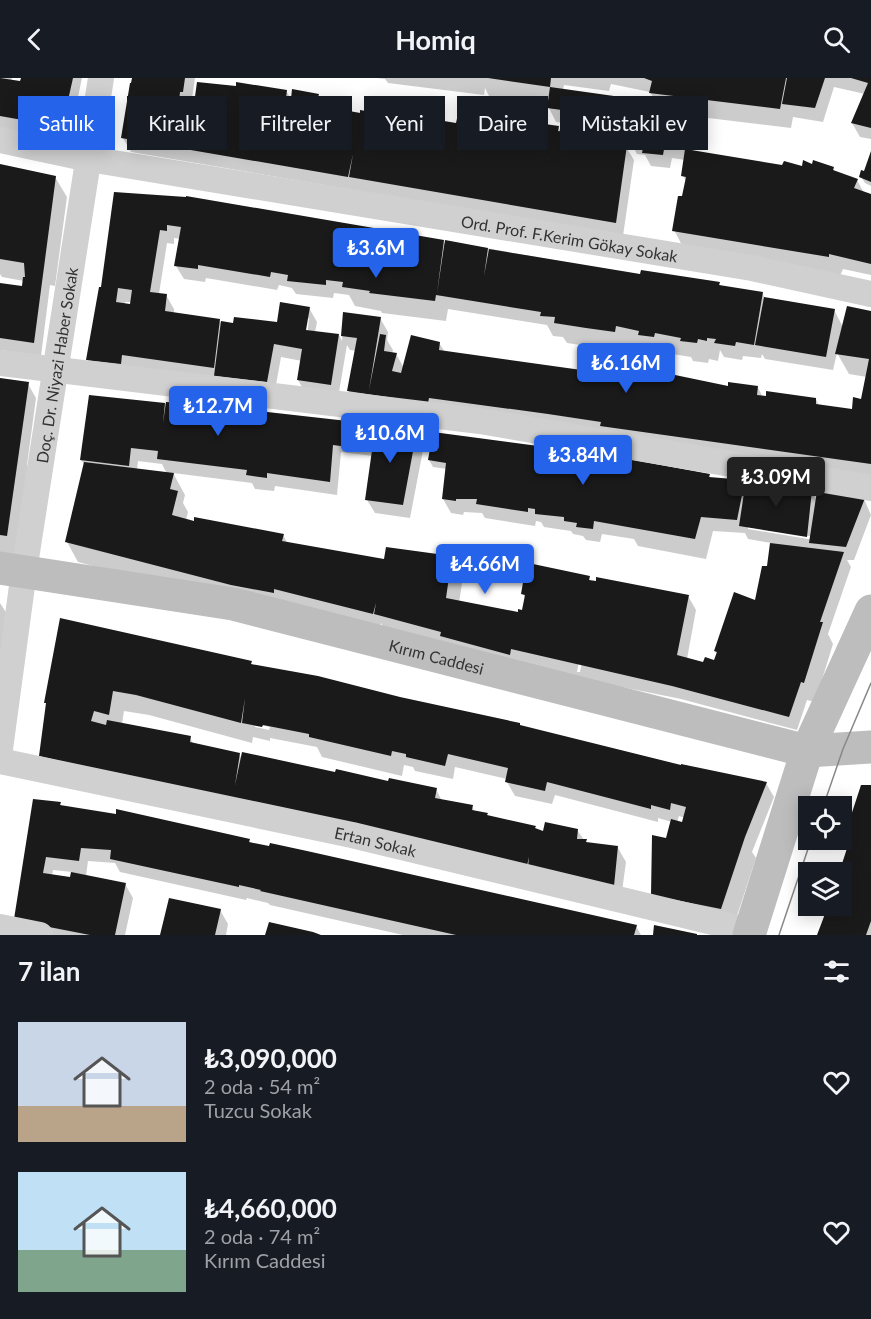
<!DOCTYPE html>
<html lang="tr">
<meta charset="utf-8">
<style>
:root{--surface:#171b24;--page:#20242c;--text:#f1f3f6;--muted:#9ea1a6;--accent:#2563eb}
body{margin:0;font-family:Lato,sans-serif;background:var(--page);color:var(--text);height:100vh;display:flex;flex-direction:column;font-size:22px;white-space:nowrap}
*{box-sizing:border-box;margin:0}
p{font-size:20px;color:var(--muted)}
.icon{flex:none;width:33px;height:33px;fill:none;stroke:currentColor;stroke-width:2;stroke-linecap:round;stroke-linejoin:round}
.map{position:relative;height:857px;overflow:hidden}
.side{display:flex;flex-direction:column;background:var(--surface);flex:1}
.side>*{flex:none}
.top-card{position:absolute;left:18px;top:18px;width:836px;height:54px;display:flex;gap:12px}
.fabs{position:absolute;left:798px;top:718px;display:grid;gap:12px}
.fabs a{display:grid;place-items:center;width:54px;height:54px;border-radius:0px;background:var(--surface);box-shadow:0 3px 15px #0003;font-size:30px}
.price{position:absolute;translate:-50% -51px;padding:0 14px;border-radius:6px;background:var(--accent);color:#fff;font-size:20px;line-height:39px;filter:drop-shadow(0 2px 3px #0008)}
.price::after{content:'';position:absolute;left:50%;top:36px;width:18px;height:14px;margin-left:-9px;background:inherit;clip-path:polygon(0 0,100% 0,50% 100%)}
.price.on{background:#222;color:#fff}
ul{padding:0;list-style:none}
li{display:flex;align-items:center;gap:18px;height:150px;padding:0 18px}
li span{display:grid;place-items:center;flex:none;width:168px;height:120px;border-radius:0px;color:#555}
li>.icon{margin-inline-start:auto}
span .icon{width:72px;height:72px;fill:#fffc;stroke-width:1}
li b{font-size:26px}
h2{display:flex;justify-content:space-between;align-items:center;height:72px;padding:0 18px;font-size:26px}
.pill{padding:0 21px;border-radius:0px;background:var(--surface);box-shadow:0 3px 15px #0003;font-size:21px;line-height:54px}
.pill.on{background:var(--accent);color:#fff}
header{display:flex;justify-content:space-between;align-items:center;height:78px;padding:0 18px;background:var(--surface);font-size:27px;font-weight:700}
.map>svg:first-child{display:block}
.shadow{fill:#0003;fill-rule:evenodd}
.building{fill:#1a1a1a;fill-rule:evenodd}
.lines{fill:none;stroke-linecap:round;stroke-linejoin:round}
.minor{stroke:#d0d0d0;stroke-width:26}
.secondary{stroke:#bdbdbd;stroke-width:33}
.tram{stroke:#888;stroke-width:1.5}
.labels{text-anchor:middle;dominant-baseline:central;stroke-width:6;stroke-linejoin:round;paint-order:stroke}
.street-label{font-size:16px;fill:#333;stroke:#fff}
</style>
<header><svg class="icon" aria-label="back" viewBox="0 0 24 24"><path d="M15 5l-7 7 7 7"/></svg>Homiq<svg class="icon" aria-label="search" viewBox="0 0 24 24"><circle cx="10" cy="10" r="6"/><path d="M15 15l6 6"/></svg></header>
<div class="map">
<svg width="871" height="857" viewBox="0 0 871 857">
<rect width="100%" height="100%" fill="#fff"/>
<path class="shadow" d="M0,0H12L11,3L21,5L23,0H82L69,62L0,50Z
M133,0H195L191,27L286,13L293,24L318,18L325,30L393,39L396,44L458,46L469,39L497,38L500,44L558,49L562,55L566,56L569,59L626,69L634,82L623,158L131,74L123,60Z
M377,0H871V61L860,59L852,45L865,16L834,9L823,44L793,39L791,50L708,40L704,33L658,28L650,14L611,6L609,13L564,7L563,12L643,26L651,40L650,43L687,48L695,62L694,74L783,89L813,88L833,90L835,94L857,102L864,115L871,117V197L843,191L840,198L685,173L674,152L686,104L683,97L685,82L672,80L670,90L651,88L645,77L637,76L629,62L630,50L577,44V47L556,44L549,30V27L490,20L485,10L484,17L388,5L385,1Z
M871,76V108L865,105L861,99L865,95Z
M0,87L55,99L67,119L55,208L50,207L41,278L0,272V206L23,210L24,203L2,199L0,196Z
M115,116L443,164L446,168L447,163L642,198L719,205L721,209L762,215L765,220L834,232L843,249L871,234V404L352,320L349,313L357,273L350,272L347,267L338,320L306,316L298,302L302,283L281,279L274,318L96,295L88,282L102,211ZM174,160L181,161L176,188L184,201L205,204L206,200L277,212L279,207L292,210L296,216L333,220L334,215L349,217L355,228L381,233L382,235L446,243L448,231L547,247L553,258L563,259L567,265L626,274L627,267L648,272L651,277L665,279L666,275L691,279L693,283L708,285L709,281L718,283L720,272L724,279L742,282L743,278L761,280L762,276L765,281L833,292L837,275L849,296L867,299L862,323L853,333L819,328L816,321L763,319L758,310H729L611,298L445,274L439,265L404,290L396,276H392L393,272L387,262L388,254L380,240L344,236L342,263L339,257L315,254L317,244L309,230L278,246L221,245L219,242L174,236V231L166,217L159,216L167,165L174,166ZM125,224H131V228L125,227ZM306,240H309L307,259H304Z
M0,302L28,306L36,320L27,387L31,394L18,478L0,474Z
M90,318L373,347L377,353H416L424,367L410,440L375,435L367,422L373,378L341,374L337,417L275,408L274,413L255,411L252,405L173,395L185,417L183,425L188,434L186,442L283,457L288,466L383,482L451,479L463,499L459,525L519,536L523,534L526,521L523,516L589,500L591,504L688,518L696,532L687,581L704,586L715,584L717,577L715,573L758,524L768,489L771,465L748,461L745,455L713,453L706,481L638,468L634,461L602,456L600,464L586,462L583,458L573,456L571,453L544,449L541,444L536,443L535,448L485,440L482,435L464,434L463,437L451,435L443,421L447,391L433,389L429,382L709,397L711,401L746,403L811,413L817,423L864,421L871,437L854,482H847L851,489L828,556L833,566L815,624L807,622L797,652L681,621L592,603L524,591L519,582L517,590L387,556L381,545L380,549L195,515L78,484L67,464L85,388L81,382ZM138,383L162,386L167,396L137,392ZM748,448L814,459V462L748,451ZM592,516H595L580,594H577Z
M0,525L9,539L0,580Z
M251,585L252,587L521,649L682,689L766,705L774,719L752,774L756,780L733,850L664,837L667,761L672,744L658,740V744L555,717L552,726L515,718L507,704V701L455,689L453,701L415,693L413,689L404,687L402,698L322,679L317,669L270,660V663L253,659L252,665L149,637L124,633L122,646L190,660L194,667L239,677L242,681L436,711L442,723L472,729L475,734L487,736L488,739L545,755L577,752L587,766L618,770L626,784L621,821L49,692L41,678L47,627L46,624ZM255,646L270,649L269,652L255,649ZM679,738L685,740V746L677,744Z
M871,708V857H819L830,828H842L840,795L849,766L845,759Z
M60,725L61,728L249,762L251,766L636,848L641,857H403L270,827L268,825L247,820L246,822L120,794L115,785L88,783L86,798L125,806L133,820L125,857H36L24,854ZM53,792L72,794L71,801L52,798Z
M220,832L228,846L226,857H162Z"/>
<path class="building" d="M0,0L20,3L21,0H73L62,49L0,38Z
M132,0H185L183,14H180L179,24L194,26L197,4L236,8V4L287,12L286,20L291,21L292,11L319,16L317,24L322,25L321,28L360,35V32L394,38L393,42L420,45V39L456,45L458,36L468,38L469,32L498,36L497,42L516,45V42L559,48L558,53L567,54V58L627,67L616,145L349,99L353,76L348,99L121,60L130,5H131Z
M488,0H551L550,9L621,19L644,24L642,41L688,46L685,69L665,66L663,77L642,75L644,65L627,62L630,38L570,31L569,33L547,30L550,9Z
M644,0H786L780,31L649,15L652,3Z
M787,0H825L815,30L782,26Z
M851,0H871V50L851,45L868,5Z
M685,71L782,87L784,83L802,88L803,82L812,86L813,82L834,89L833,92L858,101L854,110L871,116V186L829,176V179L672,153L678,118H682L686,99L681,98Z
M871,73V104L859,99L861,92L864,93Z
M0,86L56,98L34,265L0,260V205L22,208L23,199H25L24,185L0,181Z
M114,114L186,119V118L444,162L437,215L445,162L488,170L484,198L489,171L640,196L641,192L720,204L719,207L763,214L754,267L736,264L735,268L714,265L716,261L707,260V263L698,261L697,265L680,263L681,260L655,255L654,259L638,257L639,253L616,248L615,254L586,250L554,245L555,239L540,238L541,234L436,217L435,223L369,215L370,213L342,209L343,204L326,202V207L287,203L288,197L271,194L270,199L198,187V191L174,188L181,149L167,147V153L160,152L150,214L167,216L165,233L220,241L214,290L122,277L121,286L86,282L99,209H101ZM118,210L132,212L130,226L116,224Z
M764,219L835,231L826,279L755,267Z
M280,224L310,229L306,252L339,256L331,307L297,302L302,271L274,266L267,304L214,298L221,243L233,245L234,239L277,244Z
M847,228L871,233V386L600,348L601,344L548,336L429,320L428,325L347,313L357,260L341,258L343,234L381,239L369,312L380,256L386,257L384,273L397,275L392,293L401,295L411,257L440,264L439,272L610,296L611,288L651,295V292L728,308V304L758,308L757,317L766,318V313L816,320V326L852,331L853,319L861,321L869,281L835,276Z
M0,300L29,304L7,458L0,457Z
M89,317L165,325L163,345L166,324L241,329V331L374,346L371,372L333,367L330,404L267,395V400L246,397L247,392L157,381L158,373L131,370L129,388L80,382Z
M376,344L417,352L403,427L365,422Z
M433,354L606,377L710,396L709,399L745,402L737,442L701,439L695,461L594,443L593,451L576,449L577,445L564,443V439L535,436V431L528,430V434L476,426L477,421H456V423L442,421L446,385L428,382Z
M84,384L174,395L170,411L178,413L172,437L194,443V439L284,456L282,463L384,481L386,469L452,478L446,520L518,534V531L522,532L525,517L521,516L525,493H531L533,486L590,498L589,502L596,503V499L689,517L677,577L703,584L705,579L714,582L717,574L714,573L734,514L755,522L762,488H767L770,465L844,474L820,544H823L804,605L801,604L789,639L672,608L511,571L510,577L440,558L441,554L374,536L376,525L373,536L274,511V515L231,507L65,464Z
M746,402L812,412L807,459L739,448Z
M817,413L865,420L846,469L809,465Z
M60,540L252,583L251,586L318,598L400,619L520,645V647L681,687V686L767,704L745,759L721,831L651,817L652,757L666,760L671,741L682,744L686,729L671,725L670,732L651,727V731L547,704L545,713L505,704L508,690L448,676L445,688L406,679V676L392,673L391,678L309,659V656L263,647L262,649L242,645L245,620L241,645L136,617L113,613L109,637L94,633L91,643L106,647L107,642L191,658L190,664L240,675L235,707L242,674L335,694L336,691L388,703L389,700L437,710L435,720L473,727L472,732L488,735L487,737L536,748L535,750L543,753L545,744L578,751L577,761H587L586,764L618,768L614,808L528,789L529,779L526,792L39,678L46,625H44Z
M861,707H871V843L866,857H817L828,828H842V795H839L850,761L844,759Z
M33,721L61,724L60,727L116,736V731L250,761L249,764L269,768L270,765L307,773L637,847L634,857H456L260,813L261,812L239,807V809L110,781L111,772L81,770L79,783L46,779L43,795L70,799L71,794L126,805L115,857H90L49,849L14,841Z
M169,820L221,831L215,857H160Z
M269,844L313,854L321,857H265Z
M654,847L697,856V857H653Z"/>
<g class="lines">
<g class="minor">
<path id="s1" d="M0,62L89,81L752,190L871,216"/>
<path d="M0,285L480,343L871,410"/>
<path id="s2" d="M0,671L24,493L101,0"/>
<path id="s3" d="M0,683L352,757L750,853"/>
<path d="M0,849L40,857"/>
</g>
<g class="secondary">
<path id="s4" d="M0,490L233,526L807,673L871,669"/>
<path d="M749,857L807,673L871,533"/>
</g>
<path class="tram" d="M823,729L843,671L871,605
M779,857L811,762"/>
</g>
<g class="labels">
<g class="street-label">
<text stroke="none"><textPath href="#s1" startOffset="578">Ord. Prof. F.Kerim Gökay Sokak</textPath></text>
<text stroke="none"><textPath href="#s2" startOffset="388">Doç. Dr. Niyazi Haber Sokak</textPath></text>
<text stroke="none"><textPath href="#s4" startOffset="446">Kırım Caddesi</textPath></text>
<text stroke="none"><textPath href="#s3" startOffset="384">Ertan Sokak</textPath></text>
</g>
</g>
</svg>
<div class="fabs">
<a><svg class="icon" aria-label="locate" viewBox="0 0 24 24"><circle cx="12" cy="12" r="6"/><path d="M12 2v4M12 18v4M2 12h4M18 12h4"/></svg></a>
<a><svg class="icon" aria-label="layers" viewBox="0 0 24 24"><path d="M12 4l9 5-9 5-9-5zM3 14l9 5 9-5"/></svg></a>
</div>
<b class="price" style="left:376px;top:201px">₺3.6M</b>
<b class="price" style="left:626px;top:316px">₺6.16M</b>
<b class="price" style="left:218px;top:359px">₺12.7M</b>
<b class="price" style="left:390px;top:386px">₺10.6M</b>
<b class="price" style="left:583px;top:408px">₺3.84M</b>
<b class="price on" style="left:776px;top:430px">₺3.09M</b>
<b class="price" style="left:485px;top:517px">₺4.66M</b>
<div class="top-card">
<a class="pill on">Satılık</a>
<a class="pill">Kiralık</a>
<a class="pill">Filtreler</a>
<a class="pill">Yeni</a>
<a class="pill">Daire</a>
<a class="pill">Müstakil ev</a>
</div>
</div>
<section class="side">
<h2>7 ilan<svg class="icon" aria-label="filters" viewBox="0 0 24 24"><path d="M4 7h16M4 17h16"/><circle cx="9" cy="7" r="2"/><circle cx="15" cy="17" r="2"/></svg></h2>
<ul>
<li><span style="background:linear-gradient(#c9d6e8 70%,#b9a48a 0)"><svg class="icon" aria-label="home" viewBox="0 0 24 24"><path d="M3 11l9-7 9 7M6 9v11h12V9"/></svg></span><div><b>₺3,090,000</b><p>2 oda · 54 m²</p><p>Tuzcu Sokak</p></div><svg class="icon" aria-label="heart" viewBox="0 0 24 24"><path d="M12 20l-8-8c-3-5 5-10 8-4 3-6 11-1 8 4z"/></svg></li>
<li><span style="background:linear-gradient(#bfe0f5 65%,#7fa58c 0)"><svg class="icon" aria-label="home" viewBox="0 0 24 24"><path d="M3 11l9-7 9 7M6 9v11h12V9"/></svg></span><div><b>₺4,660,000</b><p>2 oda · 74 m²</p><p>Kırım Caddesi</p></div><svg class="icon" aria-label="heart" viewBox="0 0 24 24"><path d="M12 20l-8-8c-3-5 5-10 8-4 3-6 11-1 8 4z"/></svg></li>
</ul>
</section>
